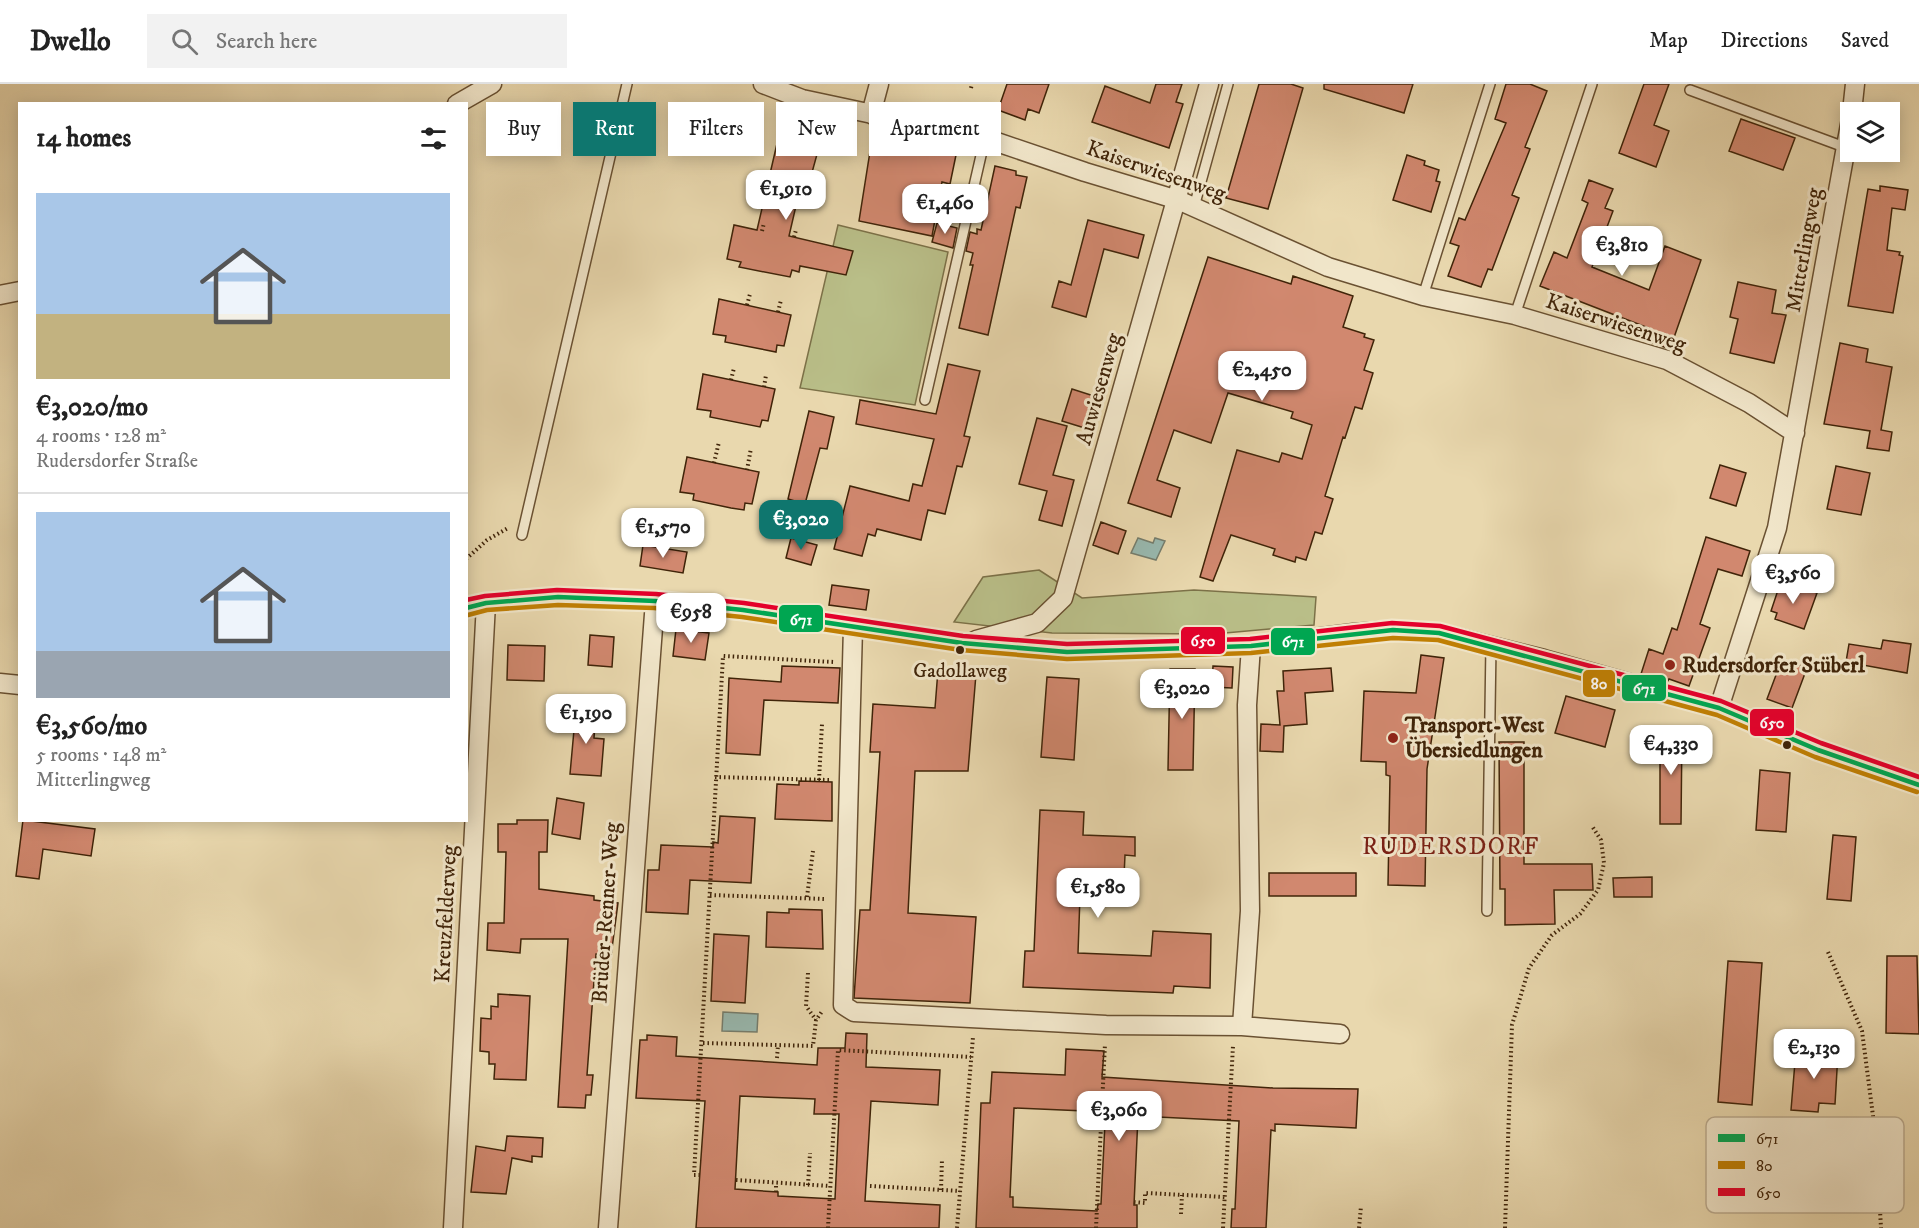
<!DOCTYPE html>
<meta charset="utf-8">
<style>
:root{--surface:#fff;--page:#f2f2f2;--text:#222;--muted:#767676;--line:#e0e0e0;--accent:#0f766e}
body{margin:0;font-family:"IM FELL DW Pica",serif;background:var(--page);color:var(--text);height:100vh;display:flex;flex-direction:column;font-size:22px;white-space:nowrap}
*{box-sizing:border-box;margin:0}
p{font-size:20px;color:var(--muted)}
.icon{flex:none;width:33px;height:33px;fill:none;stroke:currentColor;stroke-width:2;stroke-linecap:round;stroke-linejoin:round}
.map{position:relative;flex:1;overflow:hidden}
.panel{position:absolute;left:18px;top:18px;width:450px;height:720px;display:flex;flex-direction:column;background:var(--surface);border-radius:0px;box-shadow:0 3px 15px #0003}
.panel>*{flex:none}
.banner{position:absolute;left:486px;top:18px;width:570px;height:54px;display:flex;gap:12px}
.buttons{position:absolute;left:1840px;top:18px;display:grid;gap:12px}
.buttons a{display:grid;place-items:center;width:60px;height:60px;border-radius:0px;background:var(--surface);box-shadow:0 3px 15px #0003;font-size:30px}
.price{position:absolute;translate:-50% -51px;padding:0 14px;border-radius:12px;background:#fff;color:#222;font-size:20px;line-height:39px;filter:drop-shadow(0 2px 3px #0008)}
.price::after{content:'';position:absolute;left:50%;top:36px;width:18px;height:14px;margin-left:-9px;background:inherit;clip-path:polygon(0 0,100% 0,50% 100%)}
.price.active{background:var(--accent);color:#fff}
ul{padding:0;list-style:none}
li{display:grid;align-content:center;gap:12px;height:318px;padding:0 18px}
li+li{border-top:2px solid var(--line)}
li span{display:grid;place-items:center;height:186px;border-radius:0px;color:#555}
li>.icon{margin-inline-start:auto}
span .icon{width:108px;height:108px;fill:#fffc;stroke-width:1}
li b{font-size:26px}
h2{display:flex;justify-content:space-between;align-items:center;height:72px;padding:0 18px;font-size:26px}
.chip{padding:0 21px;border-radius:0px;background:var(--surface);box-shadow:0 3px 15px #0003;font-size:21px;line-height:54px}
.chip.active{background:var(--accent);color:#fff}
header{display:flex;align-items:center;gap:36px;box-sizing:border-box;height:84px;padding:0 30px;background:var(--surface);border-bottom:2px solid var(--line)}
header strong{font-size:28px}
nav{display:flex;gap:33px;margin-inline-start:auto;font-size:21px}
.search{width:420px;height:54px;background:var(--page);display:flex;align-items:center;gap:15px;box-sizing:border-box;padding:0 21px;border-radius:0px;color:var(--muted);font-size:22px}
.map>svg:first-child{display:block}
.green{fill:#b9be88;stroke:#7c7148;stroke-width:1.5}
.water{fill:#98b9b0;stroke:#757d6d;stroke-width:1.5}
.building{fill:#d1886f;stroke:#402409;stroke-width:1.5;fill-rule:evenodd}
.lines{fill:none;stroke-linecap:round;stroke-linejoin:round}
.service-casing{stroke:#6a5132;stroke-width:12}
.minor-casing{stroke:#6a5132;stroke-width:21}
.path{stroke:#402409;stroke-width:4;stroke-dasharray:1.5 3;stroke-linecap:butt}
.service{stroke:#f1e6ca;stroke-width:9}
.minor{stroke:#f1e6ca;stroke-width:18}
.bus-1-casing{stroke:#f1e6ca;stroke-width:9}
.bus-2-casing{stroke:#f1e6ca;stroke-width:9}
.bus-3-casing{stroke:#f1e6ca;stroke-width:9}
.bus-1{stroke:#00a651;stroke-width:4.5}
.bus-2{stroke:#c07f03;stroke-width:4.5}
.bus-3{stroke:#e4002b;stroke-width:4.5}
.bus-dot{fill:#402409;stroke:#f1e6ca;stroke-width:2}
.poi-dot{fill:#8f2418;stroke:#f1e6ca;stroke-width:2}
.labels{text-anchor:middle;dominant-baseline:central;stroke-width:6;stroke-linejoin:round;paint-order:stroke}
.bus-label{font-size:20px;fill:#402409;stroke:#f1e6ca}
.street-label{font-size:22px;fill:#402409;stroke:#f1e6ca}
.poi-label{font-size:22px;font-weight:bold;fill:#402409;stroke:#f1e6ca;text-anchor:start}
.neighbourhood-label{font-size:24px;letter-spacing:1.5px;fill:#7a1f14;stroke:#f1e6ca}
.key{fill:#f1e6ca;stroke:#bcac90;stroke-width:1.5}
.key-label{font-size:16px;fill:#402409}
.line-badge{stroke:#f1e6ca;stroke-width:2}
.badge-label{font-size:16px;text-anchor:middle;font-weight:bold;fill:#fff}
</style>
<header>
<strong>Dwello</strong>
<div class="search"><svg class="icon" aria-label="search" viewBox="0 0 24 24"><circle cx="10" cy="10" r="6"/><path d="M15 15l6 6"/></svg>Search here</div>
<nav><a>Map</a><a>Directions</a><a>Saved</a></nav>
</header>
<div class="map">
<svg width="1919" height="1144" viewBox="0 0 1919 1144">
<rect width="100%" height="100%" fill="#e9d8ae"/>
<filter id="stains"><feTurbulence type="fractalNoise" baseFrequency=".00333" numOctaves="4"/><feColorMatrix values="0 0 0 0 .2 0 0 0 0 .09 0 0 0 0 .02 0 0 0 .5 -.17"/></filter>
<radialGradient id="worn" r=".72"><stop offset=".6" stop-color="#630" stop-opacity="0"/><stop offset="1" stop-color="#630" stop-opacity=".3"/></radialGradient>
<path class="green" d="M838,141L948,168L915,321L800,304Z
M1039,486L1082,514L1194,506L1316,513L1314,541L1214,550L1052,549L954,538L983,493Z"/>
<path class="water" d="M1138,454L1153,459L1155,454L1165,457L1156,476L1131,469Z
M723,928L758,930L757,948L722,947Z"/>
<path class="building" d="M1007,0H1049L1039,29L1028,25L1025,36L998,26Z
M1156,0H1182L1176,18L1183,20L1169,64L1092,38L1105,2L1150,19Z
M1259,0H1291L1303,4L1268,125L1226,114Z
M1324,0H1413L1404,29L1324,5Z
M1506,0H1530L1547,7L1525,63L1530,65L1512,111L1519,114L1492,186L1488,185L1481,203L1448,192L1459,162L1450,159L1459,134L1465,136L1506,39L1495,35Z
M1644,0H1669L1654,41L1669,47L1656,83L1619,69Z
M1741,35L1795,54L1783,86L1729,67Z
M779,51L811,58V61L819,63L805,114L798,113L789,152L853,167L846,191L800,182L799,188L792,186L790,193L739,183L741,178L727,175L734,141L757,146Z
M872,55L956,71L950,100L942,98L932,152L859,137Z
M1407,71L1425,77L1424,81L1439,86L1436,97L1440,98L1431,128L1393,116Z
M995,82L1016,87V91L1027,93L1020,124L1016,123L988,251L959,244L973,181H970L973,169L966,167L970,148L977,150V145L981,146Z
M1589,96L1613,105L1605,124L1613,127L1592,183L1649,206L1665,162L1701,176L1670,265L1647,257L1651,245L1540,202L1554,168L1567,174L1588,119L1582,116Z
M1880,102L1908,106L1905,126L1892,124L1887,166L1900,168L1899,171L1903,172L1893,229L1848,222L1868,105L1880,107Z
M1088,136L1144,151L1138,174L1104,165L1086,233L1052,223L1059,197L1071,201Z
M937,139L957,144L953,164L932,158Z
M1208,173L1291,200L1293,192L1353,212L1343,243L1365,250L1364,253L1374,256L1364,286L1373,289L1362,325L1355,323L1345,354L1343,353L1325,412L1333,415L1322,450L1315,448L1306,476L1296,473L1295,478L1273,471L1275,465L1231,451L1213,497L1200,493L1237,366L1279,378L1282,369L1302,375L1312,341L1291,334L1293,328L1228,309L1211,359L1174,346L1157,396L1180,404L1171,433L1128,419Z
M1738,198L1776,206L1772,229L1786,231L1774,279L1730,269L1738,235L1730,233Z
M719,215L791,231L784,262L777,261L776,268L761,265L725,258L726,252L713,250Z
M1840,259L1868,265L1866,278L1892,283L1881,346L1892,348L1889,367L1867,364L1870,347L1824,340Z
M948,280L980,287L964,352L970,353L962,383L957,382L945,430L928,426L921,456L877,445L875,452L868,450L862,472L834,465L850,402L909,417L913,400L922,402L934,355L856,340L860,316L936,330Z
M703,290L775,305L768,337L762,336L760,343L710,333L711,327L697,325Z
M1072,305L1097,313L1088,345L1062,337Z
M809,327L834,333L827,365L820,364L805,420L788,415Z
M1037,334L1067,342L1053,391L1074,396L1062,442L1039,436L1047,407L1019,400Z
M687,373L759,388L752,420L745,419L744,426L731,424L693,416L694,410L680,408Z
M1720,381L1746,389L1736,422L1710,414Z
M1836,382L1870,389L1861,431L1827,425Z
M1101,438L1126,447L1118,470L1093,461Z
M1706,453L1750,467L1742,492L1718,485L1700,540L1710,544L1689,602L1669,595L1667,598L1641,590L1649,565L1663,570L1672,544L1677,546Z
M791,454L817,461L811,481L786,474Z
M643,461L687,468L683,489L640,482Z
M1781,497L1817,509L1804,545L1775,535L1777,529L1771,527Z
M832,501L869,506L866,526L829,521Z
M676,545L709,549L705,576L673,572Z
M590,551L614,553L612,583L588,581Z
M1883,556L1911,560L1907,589L1846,578L1849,560L1881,565Z
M508,561L545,562L544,597L507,596Z
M1421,571L1444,574L1427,685L1425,802L1388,801L1390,692L1386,691V678L1361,677L1364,607L1416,609Z
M1782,575L1807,584L1792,624L1767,615Z
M782,582L840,584L838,619L764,616L760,671L726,669L729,594L781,598Z
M1213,582L1233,583L1232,604L1212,603Z
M1331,584L1333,607L1305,609L1307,640L1284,642L1283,668L1260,667L1261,640L1280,641L1277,607H1284L1283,587Z
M1170,585H1195L1193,686H1168Z
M938,586L976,590L968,687H915L908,829L976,833L970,919L854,914L860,826H870L880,668H870L873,620L935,624Z
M1047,593L1079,595L1074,676L1041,673Z
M1566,612L1615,626L1605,663L1555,649Z
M576,624L596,626L594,654L604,655L601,692L570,690Z
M1660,645L1682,646L1681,740H1660Z
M1499,658H1524V780H1592L1593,806H1554L1555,840L1505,841V805H1500Z
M1760,686L1790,689L1786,748L1756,746Z
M799,697L832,698V737L775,735L777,700L799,701Z
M557,714L584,719L580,755L552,750Z
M1040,726L1084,728L1083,751L1135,753V772L1125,771L1123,814L1080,812L1078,869L1151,872L1153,847L1211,850L1210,904L1174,902L1173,909L1023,903L1025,867H1034Z
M720,732L755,734L751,799L690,796L688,830L646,828L648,786H659L661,761L713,763V758L718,759Z
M23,736L95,745L91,772L43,765L39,795L16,792Z
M517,736H548L547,768H539V805L594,812V816L618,819L611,872L596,870L587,991H593L591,1011H586L585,1024L558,1023L568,855H521L520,869L487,866L488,839H504L506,768H498V740H517Z
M1833,751L1856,753L1851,817L1827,815Z
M1269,789H1356V812H1269Z
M1652,793V813H1614L1613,794Z
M789,825L822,826L823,865L766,863L767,828L789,829Z
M714,850L749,852L745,919L711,917Z
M1887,872H1917L1919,950L1886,949Z
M1728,877L1762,879L1752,1021L1718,1018Z
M498,910L530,912L526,996L494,995L495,980H489V968L480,967L481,934L491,935V922L498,923Z
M846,949L867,950L866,983L940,986L938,1021L871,1017L865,1117L940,1121L939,1144H696L705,1017L636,1014L640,956H647V951L677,953L676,972L817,981L818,964H845ZM740,1012L815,1015L814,1030H839L835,1115L778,1112V1108L735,1105Z
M1066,965L1104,967L1102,993L1273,1004L1358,1005L1356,1044L1275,1040V1047L1271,1046L1266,1144H1231L1232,1125H1235L1239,1037L1138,1032L1134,1121H1137V1144H976L981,1019H990L992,988L1065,991ZM1014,1024L1085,1027V1031L1102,1033V1039H1105L1101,1120H1098L1097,1127L1013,1123V1113H1010Z
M1796,966L1838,969L1835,1020L1819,1019L1818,1028L1791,1026Z
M507,1052L543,1054L542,1073L532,1072V1078L512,1074L506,1110L471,1108L476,1062L505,1067Z"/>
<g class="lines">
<defs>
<path id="service" d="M1690,6L1847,64
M1194,123L1228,0
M1423,212L1490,0
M1515,231L1592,0
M925,316L985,54
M522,451L627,0
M1487,827L1491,561"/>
<path id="minor" d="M763,0L802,15L985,54L1085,88L1178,116L1328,183L1423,212L1515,231L1667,276L1749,319L1795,349
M457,20L492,0
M1852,28L1855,0
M871,30L879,0
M0,211L20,207
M466,524L486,519L558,513L655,517L743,526L962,559L1067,568L1251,562L1354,549L1393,546L1439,549L1544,575L1719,624L1818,666L1919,701
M853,543L843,921L854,928L1106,941L1242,942L1250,827L1247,621L1251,562
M976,556L1037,539L1063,514L1209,0
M0,599L20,601
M1719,624L1777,444L1851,35
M1242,942L1340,950
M453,1144L486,519
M608,1144L655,517"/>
</defs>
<use href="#service" class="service-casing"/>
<use href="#minor" class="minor-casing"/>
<path class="path" d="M971,4L972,0
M762,147L764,139
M794,153L796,146
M747,221L750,210
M778,228L781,216
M731,296L734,284
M764,303L766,291
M714,379L719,358
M747,386L751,364
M466,475L487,456L508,444
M715,693L829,696
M819,696L822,640
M710,811L825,815
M807,813L813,767
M1828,868L1862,947L1876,1055L1881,1144
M808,889L806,922L816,936
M703,959L813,962L816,936L823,926
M777,974L778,961
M700,1091H694L723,572L834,578
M736,1096L830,1102
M808,1101L810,1069
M870,1102L960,1107
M941,1106L942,1075
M776,1108V1099
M1134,1118L1145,1119V1109L1225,1113
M1181,1130L1182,1111
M828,1144L838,966L971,973
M957,1144L973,953
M1096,1144L1105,960
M1223,1144L1233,962
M1359,1144L1361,1122
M1505,1144L1512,941L1529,884L1552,851L1580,830L1598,806L1604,779L1601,756L1592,742"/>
<use href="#service" class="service"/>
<use href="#minor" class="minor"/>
<defs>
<path id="bus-1" d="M466,524L486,519L558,513L655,517L743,526L962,559L1067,568L1251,562L1393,546L1439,549L1719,624L1818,666L1919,701"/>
<path id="bus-2" d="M468,531L487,526L558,521L654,524L742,533L961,566L1067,575L1251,569L1393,554L1438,556L1717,631L1815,673L1917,708"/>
<path id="bus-3" d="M466,516L485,512L557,506L656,510L744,519L963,552L1067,560L1250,555L1392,539L1440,542L1721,617L1821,659L1919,693"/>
</defs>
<use href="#bus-1" class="bus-1-casing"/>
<use href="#bus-2" class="bus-2-casing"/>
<use href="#bus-3" class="bus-3-casing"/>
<use href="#bus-1" class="bus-1"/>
<use href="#bus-2" class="bus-2"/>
<use href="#bus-3" class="bus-3"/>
</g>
<g class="bus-dot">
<circle cx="960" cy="566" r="5"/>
<circle cx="1787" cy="661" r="5"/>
</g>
<g class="poi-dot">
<circle cx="1670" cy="581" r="6"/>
<circle cx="1393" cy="654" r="6"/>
</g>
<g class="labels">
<g class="bus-label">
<text x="960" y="587">Gadollaweg</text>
</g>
<g class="street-label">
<text transform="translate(1156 87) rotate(19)">Kaiserwiesenweg</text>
<text transform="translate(1804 166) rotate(-80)">Mitterlingweg</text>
<text transform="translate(1616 239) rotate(18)">Kaiserwiesenweg</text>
<text transform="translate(1099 305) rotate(-74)">Auwiesenweg</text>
<text transform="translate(606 829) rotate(-86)">Brüder-Renner-Weg</text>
<text transform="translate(446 830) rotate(-87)">Kreuzfelderweg</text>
</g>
<g class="poi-label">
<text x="1682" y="581">Rudersdorfer Stüberl</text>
<text x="1405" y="641">Transport-West<tspan x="1405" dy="25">Übersiedlungen</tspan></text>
</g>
<g class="neighbourhood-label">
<text x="1451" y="763">RUDERSDORF</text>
</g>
</g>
<rect x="1706" y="1033" width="198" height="96" rx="9" class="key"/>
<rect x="1718" y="1050" width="27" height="8" fill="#00a651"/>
<rect x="1718" y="1077" width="27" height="8" fill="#c07f03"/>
<rect x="1718" y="1104" width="27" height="8" fill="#e4002b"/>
<g class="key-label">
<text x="1756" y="1060">671</text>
<text x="1756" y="1087">80</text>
<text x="1756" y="1114">650</text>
</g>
<g class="line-badge">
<rect x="778" y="520" width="46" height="29" rx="6" fill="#00a651"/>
<rect x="1180" y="542" width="46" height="29" rx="6" fill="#e4002b"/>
<rect x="1270" y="543" width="46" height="29" rx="6" fill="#00a651"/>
<rect x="1582" y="585" width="34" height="29" rx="6" fill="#c07f03"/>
<rect x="1621" y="590" width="46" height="28" rx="6" fill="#00a651"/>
<rect x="1749" y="624" width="46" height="29" rx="6" fill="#e4002b"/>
</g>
<g class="badge-label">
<text x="801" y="541">671</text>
<text x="1203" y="562">650</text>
<text x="1293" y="563">671</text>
<text x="1599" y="605">80</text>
<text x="1644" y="610">671</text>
<text x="1772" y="644">650</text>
</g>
<rect width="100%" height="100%" filter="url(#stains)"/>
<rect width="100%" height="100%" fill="url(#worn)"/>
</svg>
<div class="buttons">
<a><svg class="icon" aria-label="layers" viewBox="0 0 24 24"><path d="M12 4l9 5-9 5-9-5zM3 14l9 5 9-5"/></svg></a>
</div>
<b class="price" style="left:786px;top:137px">€1,910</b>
<b class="price" style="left:945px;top:151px">€1,460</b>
<b class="price" style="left:1622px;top:193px">€3,810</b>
<b class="price" style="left:1262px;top:318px">€2,450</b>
<b class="price active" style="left:801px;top:467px">€3,020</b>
<b class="price" style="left:663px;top:475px">€1,570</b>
<b class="price" style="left:1793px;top:521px">€3,560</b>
<b class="price" style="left:691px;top:560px">€958</b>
<b class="price" style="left:1182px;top:636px">€3,020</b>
<b class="price" style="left:586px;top:661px">€1,190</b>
<b class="price" style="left:1671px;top:692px">€4,330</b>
<b class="price" style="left:1098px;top:835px">€1,580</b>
<b class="price" style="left:1814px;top:996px">€2,130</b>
<b class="price" style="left:1119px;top:1058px">€3,060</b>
<div class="banner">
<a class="chip">Buy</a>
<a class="chip active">Rent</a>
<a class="chip">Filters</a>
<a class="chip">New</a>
<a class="chip">Apartment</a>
</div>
<section class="panel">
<h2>14 homes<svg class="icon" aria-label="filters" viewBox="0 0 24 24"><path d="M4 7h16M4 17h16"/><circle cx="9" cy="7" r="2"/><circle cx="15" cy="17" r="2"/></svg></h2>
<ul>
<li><span style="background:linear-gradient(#a9c7e8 65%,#c2b280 0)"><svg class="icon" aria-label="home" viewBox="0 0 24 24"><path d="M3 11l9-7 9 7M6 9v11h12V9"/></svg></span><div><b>€3,020/mo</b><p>4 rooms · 128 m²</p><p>Rudersdorfer Straße</p></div></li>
<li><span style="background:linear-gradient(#a9c7e8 75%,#9aa5b1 0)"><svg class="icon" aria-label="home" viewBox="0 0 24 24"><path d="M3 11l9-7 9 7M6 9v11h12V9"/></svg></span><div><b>€3,560/mo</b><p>5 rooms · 148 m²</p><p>Mitterlingweg</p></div></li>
</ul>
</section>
</div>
